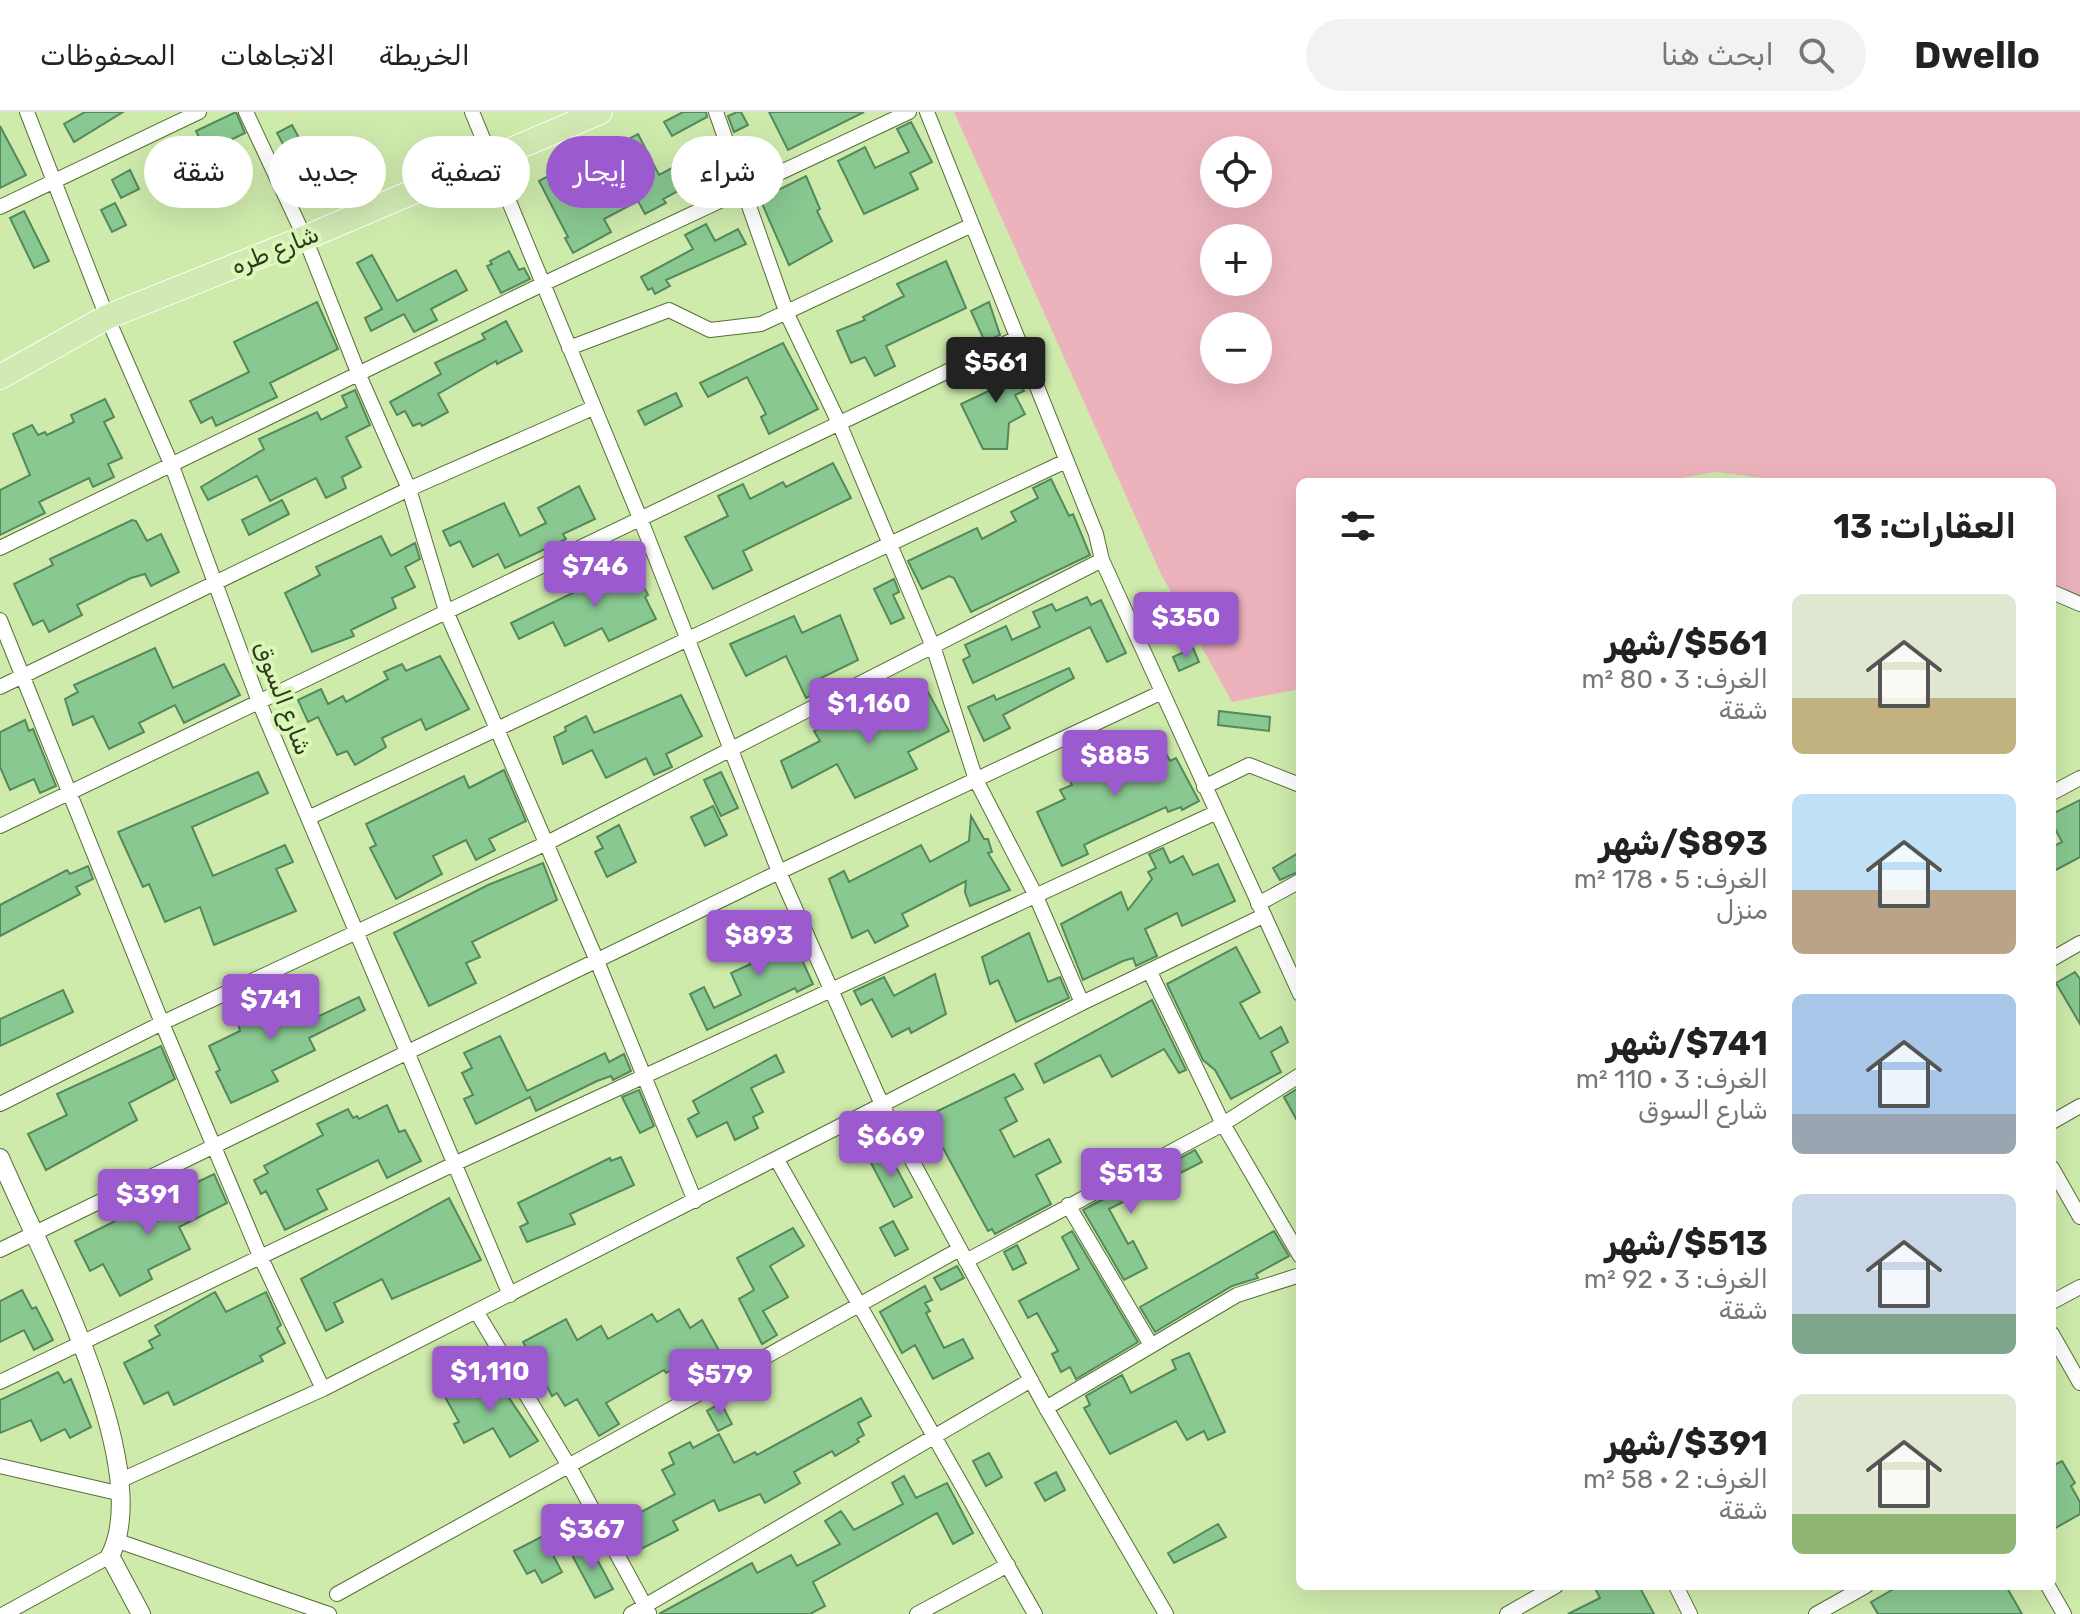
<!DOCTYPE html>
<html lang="ar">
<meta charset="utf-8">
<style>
:root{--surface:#fff;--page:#f2f2f2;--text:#222;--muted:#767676;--line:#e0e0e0;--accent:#9c5acf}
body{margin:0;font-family:Rubik,Vazirmatn,sans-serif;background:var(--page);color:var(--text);direction:rtl;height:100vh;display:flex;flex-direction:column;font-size:30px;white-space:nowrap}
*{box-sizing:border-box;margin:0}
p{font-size:26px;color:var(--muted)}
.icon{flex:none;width:44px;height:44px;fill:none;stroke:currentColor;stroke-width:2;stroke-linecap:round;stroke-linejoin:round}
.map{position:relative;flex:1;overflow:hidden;direction:ltr}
.panel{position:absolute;left:1296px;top:366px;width:760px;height:1112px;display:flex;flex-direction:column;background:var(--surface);border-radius:12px;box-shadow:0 8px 32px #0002;direction:rtl}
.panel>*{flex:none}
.banner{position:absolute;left:24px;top:24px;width:760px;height:72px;direction:rtl;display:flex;gap:16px}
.buttons{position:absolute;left:1200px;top:24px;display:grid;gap:16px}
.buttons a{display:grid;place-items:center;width:72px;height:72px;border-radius:50%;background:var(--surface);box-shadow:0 8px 32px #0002;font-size:40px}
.price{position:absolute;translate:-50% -68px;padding:0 18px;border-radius:8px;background:var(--accent);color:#fff;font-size:26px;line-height:52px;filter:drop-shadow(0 2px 4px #0008)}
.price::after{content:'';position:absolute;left:50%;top:48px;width:24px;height:18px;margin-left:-12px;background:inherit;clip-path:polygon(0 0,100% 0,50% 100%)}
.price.on{background:#222;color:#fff}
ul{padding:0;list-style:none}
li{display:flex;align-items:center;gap:24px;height:200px;padding:0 40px}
li span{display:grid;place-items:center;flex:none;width:224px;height:160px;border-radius:12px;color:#555}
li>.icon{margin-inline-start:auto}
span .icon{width:96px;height:96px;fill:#fffc;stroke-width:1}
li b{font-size:34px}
h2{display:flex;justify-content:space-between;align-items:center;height:96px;padding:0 40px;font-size:34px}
.tag{padding:0 28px;border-radius:36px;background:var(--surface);box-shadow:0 8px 32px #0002;font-size:28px;line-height:72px}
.tag.on{background:var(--accent);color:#fff}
header{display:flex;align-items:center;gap:48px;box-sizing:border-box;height:112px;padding:0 40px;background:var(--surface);border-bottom:2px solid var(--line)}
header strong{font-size:38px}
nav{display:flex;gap:44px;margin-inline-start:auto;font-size:28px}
.search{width:560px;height:72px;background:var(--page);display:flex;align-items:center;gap:20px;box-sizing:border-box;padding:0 28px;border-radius:44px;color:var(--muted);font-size:30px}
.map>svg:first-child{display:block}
.green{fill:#edb3bd;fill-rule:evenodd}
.building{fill:#89c891;stroke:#55895c;stroke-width:2}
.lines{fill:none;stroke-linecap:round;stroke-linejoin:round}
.minor-casing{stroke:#576f35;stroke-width:16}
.tertiary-casing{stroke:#576f35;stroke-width:20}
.primary-casing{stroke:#fff;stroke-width:26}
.minor{stroke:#fff;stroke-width:14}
.tertiary{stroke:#fff;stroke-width:18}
.primary{stroke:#d2e9b4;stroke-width:24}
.labels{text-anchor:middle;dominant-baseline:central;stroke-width:8;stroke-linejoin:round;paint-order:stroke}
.street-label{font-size:24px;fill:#2e3920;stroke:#dcf8b9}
</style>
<header>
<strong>Dwello</strong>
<div class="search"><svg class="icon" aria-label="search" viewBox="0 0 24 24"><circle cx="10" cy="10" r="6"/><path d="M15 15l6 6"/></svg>ابحث هنا</div>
<nav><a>الخريطة</a><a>الاتجاهات</a><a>المحفوظات</a></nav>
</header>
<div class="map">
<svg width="2080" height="1502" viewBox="0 0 2080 1502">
<rect width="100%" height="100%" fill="#cfebac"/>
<path class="green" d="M954,0H2080V484L2052,471V370H1794L1715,360L1659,370H1300V577L1232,590L1161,462ZM1214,38H1258V82H1214ZM1214,126H1258V170H1214ZM1214,214H1258V258H1214Z"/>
<path class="building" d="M85,0H123L74,30L64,12Z
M236,0L245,21L206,40L196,19Z
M683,0H706L707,5L672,24L664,10Z
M737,0H741L748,13L734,20L728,4Z
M769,0H864L788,38Z
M911,10L932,50L910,61L918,77L864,102L838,49L865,35L875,56L909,40L897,17Z
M292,13L299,26L284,34L277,21Z
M0,14L26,63L0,76Z
M638,22L659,63L706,38L717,58L663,87L666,91L645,102L638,89L604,107L611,120L573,141L565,126L568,125L539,69L558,59L567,76L613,51L606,39Z
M130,58L139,77L121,86L112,68Z
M806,64L820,97L817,99L832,129L789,153L760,87Z
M115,91L126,113L112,120L101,98Z
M24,99L49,149L34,156L10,106Z
M706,112L715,129L738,117L746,132L666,168L670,174L655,182L652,176L648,178L641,165L693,137L685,123Z
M509,139L519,158L524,156L530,167L501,181L487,154L492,152L490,149Z
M372,143L397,189L456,158L467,178L431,197L437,208L414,220L404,202L371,219L365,206L382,197L357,151Z
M946,149L966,196L886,234L895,254L875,264L865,245L851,251L837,219L865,208L863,205L904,184L897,172Z
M317,190L338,237L270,271L277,285L216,314L212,305L201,311L190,289L249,260L234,230Z
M989,190L1000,223L985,230L971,199Z
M506,209L522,239L497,252L496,249L438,282L448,300L422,314L420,311L413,314L405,299L397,303L390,290L441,262L435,251L485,227L482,222Z
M783,231L818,297L769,322L761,305L766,302L747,265L708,285L700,271Z
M1008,242L1024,279L1015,283L1025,302L1009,311L1007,337H983L961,292L993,277L982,254Z
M355,278L370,313L346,325L361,355L342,365L346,376L326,386L316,366L270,389L257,364L208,388L201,375L264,337L259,327L317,300L321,308L347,295L342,284Z
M676,281L682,294L645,313L638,299Z
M105,287L114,305L104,310L122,346L108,352L114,365L93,375L89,366L39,390L45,401L0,423V378L30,363L13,322L32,313L38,323L45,320L47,323L74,310L71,303Z
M833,351L851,386L743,439L752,458L713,477L685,425L728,404L718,384L743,372L750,387L783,370L786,375Z
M1051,367L1069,404L1073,402L1090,443L971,500L954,466L949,464L922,477L908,449L977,416L982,427L1016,409L1011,400L1038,386L1033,376Z
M579,374L595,407L563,422L566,427L505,456L498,442L473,455L460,429L450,434L443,419L504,391L520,424L546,411L538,396Z
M282,388L289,402L249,423L242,408Z
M132,408L136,409L147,429L161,422L179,460L151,474L145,462L131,466L77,493L82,503L49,520L43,508L33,513L14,472L53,453L50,447Z
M381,424L391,444L415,431L420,447L405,455L415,475L392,486L396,496L351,518L354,524L312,540L285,481L320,463L316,455Z
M636,450L643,464L639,466L648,483L645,485L656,507L609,529L602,516L565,534L553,510L519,527L511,511Z
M894,467L899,480L893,483L904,506L891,512L874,477Z
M1087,485L1091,493L1101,488L1126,541L1107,550L1090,515L973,571L963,548L970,544L965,533L1006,514L1012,528L1040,515L1033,500L1052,492L1056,499Z
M840,503L858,548L819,567L824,577L806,586L786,544L746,564L730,532L794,504L802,521Z
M155,536L173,576L224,552L240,583L184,611L175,593L139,611L144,620L109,637L93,604L73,613L65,587L78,580L74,573Z
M1193,536L1199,550L1179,559L1173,545Z
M440,544L469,597L426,618L421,607L382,626L386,635L355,653L347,639L337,643L318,605L308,610L298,588L321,577L328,592L343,584L346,590L388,567L384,560L402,552L406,559Z
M1069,556L1074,566L1003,603L1010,616L984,629L968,595L994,583L996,588Z
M928,580L949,619L908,640L917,657L855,686L837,652L792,676L781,649L820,629L814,619L875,588L884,608Z
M681,583L702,624L666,642L672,655L654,663L646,646L606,666L592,638L563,652L554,625L566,619L565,615L586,604L594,621Z
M1219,599L1270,605L1269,619L1218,613Z
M25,608L29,619L33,617L56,674L40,681L34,667L10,678L0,655V620Z
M1147,628L1151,636L1160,630L1170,649L1176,646L1199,689L1182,698L1181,695L1168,700L1166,695L1096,727L1084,733L1088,742L1062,754L1037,700L1065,687L1060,678L1072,673L1067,662L1109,648Z
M504,658L526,709L489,727L495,738L476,748L466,728L433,744L442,762L396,787L370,736L376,733L366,712L464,664L469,676Z
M258,660L268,681L192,715L213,764L285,733L293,750L276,757L296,799L214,833L200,795L165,810L149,772L143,775L118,720Z
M721,660L738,696L721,704L704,668Z
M2080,688V745L2052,760V735L2062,730L2052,711V702Z
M713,694L727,723L705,734L691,705Z
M971,704L984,727H988L992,740L988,741L1010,778L970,794L965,780L966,769L902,802L908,814L875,831L868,818L852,826L829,767L844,759L849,770L921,733L930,750L969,729Z
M619,713L636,750L607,765L595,740L603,736L597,725Z
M1163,736L1170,751L1183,744L1193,763L1218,752L1235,789L1182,814L1177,801L1145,817L1157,844L1136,854L1133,846L1123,849L1083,868L1061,812L1121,780L1128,798L1152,767L1148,760L1156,756L1149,742Z
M1300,740V759L1280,768L1273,756Z
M543,751L557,788L472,830L480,845L466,851L476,871L429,894L394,821L488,773Z
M88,754L93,767L76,775L80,782L0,824V793L67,758L70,762Z
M786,813L813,872L797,880L795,876L707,918L690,882L704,875L714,896L741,883L731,861L751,852L742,833Z
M1029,821L1048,870L1060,865L1069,886L1016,910L998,868L990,872L982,845Z
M1236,835L1260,880L1240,891L1260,927L1281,915L1288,930L1271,940L1281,960L1231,987L1215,958L1203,948L1167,872Z
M2075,860L2080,867V912L2056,871Z
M935,862L946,902L911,921L909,916L892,925L872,887L861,893L854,879L884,865L894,884Z
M63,878L73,900L0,934V907Z
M299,878L313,907L359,885L365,898L309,926L315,938L272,959L278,969L231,991L216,960L220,958L209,934L240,919L235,898L251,891L255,900Z
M1152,888L1186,958L1179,961L1164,937L1112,965L1100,943L1044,971L1035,952Z
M500,924L527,979L605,941L609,950L624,942L631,959L613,968L611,964L597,969L536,999L530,985L476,1012L464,987L473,983L462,961L472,956L464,941Z
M161,934L175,967L129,991L137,1008L46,1058L28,1022L67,1003L57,982Z
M776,943L784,960L751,976L763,1000L753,1005L758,1016L735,1028L727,1010L697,1025L688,1007L699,1001L693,989Z
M1014,962L1023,977L1005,986L1017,1009L1000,1018L1014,1045L1049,1027L1061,1050L1036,1063L1051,1092L995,1122L992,1117L988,1119L943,1036L934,1040L919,1008Z
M1300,975V1014L1284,985Z
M639,978L654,1014L640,1021L622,985Z
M387,993L399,1020L405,1018L421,1049L387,1066L378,1048L317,1078L327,1097L285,1118L266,1079L261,1082L254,1068L268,1061L264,1054L323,1023L317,1012L348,997L353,1006L357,1004L359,1007Z
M1195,1038L1202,1050L1109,1097L1128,1132L1133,1129L1147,1156L1124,1168L1083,1098Z
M888,1040L912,1085L894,1095L870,1049Z
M621,1045L634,1073L570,1102L575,1112L527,1130L520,1115L528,1111L518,1091L610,1046L611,1049Z
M214,1062L227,1091L179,1115L190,1137L148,1158L152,1167L120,1184L103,1152L90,1159L75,1129L135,1099L144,1116L169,1102L162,1087Z
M449,1086L481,1148L392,1187L382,1167L334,1191L343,1210L326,1219L301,1167Z
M893,1109L908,1137L895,1144L880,1116Z
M793,1116L804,1134L770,1154L788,1185L763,1199L777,1223L762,1232L739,1187L754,1178L737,1146Z
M1072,1119L1138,1230L1076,1267L1070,1255L1061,1260L1052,1242L1058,1239L1037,1201L1028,1206L1019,1189L1079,1157L1062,1125Z
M1274,1119L1289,1144L1256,1162L1258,1166L1232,1174L1155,1220L1140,1195Z
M1017,1133L1026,1151L1013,1158L1004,1140Z
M957,1154L964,1166L941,1178L934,1166Z
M925,1174L932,1188L925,1191L930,1199L926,1201L944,1236L963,1227L973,1246L933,1267L915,1233L902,1241L880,1200Z
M22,1178L32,1197L36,1195L53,1228L34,1238L24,1218L0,1230V1189Z
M215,1180L226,1200L266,1180L281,1213L277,1216L285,1231L260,1244L263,1249L174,1293L168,1280L144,1292L124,1251L153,1236L149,1229L160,1223L155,1214Z
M679,1197L690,1216L702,1208L721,1242L688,1260L683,1251L666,1261L664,1258L606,1291L619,1312L599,1324L577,1287L565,1294L557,1281L552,1284L523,1230L566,1207L577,1228L601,1214L608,1227L652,1202L657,1210Z
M1189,1241L1225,1320L1208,1328L1204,1319L1187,1328L1176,1309L1110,1342L1084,1296L1090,1293L1086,1284L1122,1263L1131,1281L1176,1257L1172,1248Z
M496,1257L503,1269L499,1271L538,1329L510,1345L493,1316L464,1331L454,1312L459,1310L445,1285Z
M58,1260L64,1271L71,1267L91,1315L70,1326L65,1317L41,1329L31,1308L0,1321V1288Z
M861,1286L871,1304L858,1311L864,1323L857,1327L859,1330L835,1344L832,1339L794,1360L800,1371L765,1391L760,1382L719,1399L714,1388L673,1409L678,1418L641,1437L626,1408L675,1382L662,1358L674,1352L669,1341L690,1330L693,1336L719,1322L734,1351L755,1340L757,1343Z
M721,1291L732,1312L718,1319L707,1299Z
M989,1341L1002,1365L986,1374L973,1349Z
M2062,1349L2075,1371L2071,1374L2080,1390V1402L2052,1418V1354Z
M1056,1360L1065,1378L1045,1389L1035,1371Z
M904,1364L916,1386L947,1371L973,1421L953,1432L937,1401L813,1470L825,1494L810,1502H659L752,1451L757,1461L791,1443L797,1454L840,1432L825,1409L841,1399L854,1418L903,1392L892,1371Z
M1218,1412L1226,1425L1174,1451L1168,1441Z
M543,1424L562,1460L542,1471L535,1458L527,1462L514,1439Z
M590,1434L613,1477L595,1486L572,1443Z
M1594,1474H1639L1654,1502H1568L1600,1486Z
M1899,1474H2006L2022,1502H1878L1871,1490Z"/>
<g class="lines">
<defs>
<path id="minor" d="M27,0L107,205L172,354L259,590L510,1183
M246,0L305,126L359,263L409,377L446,499L597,849L695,1089
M472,0L640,406L779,760L883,995L1046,1296L1166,1502
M716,0L787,202L839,311L934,537L976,668L1035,782L1082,891
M927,0L1096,422L1102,448L1300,882
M0,95L199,0
M569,236L669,198L710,218L761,212L972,113
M0,436L543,172L909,0
M2052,480L2080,492
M0,508L162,911L260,1144L323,1277
M0,575L409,377L593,296
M1204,675L1249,653L1300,673
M2052,681L2080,666
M308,706L1066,349
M0,714L1017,226
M1258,792L1300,769
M2052,847L2080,831
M1150,860L1223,1012L1300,1144
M0,992L162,911L547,731L1102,448
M2052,1010L2080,994
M777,1048L1035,1502
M2052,1056L2080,1105
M1068,1093L1151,1233
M0,1138L779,760L1160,581
M966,1149L1223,1012L1300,963
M2052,1190L2080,1175
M476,1199L569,1354L649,1501
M2052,1222L2080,1271
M0,1270L454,1052L1215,701
M1046,1296L1237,1183L1300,1163
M0,1354L122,1382
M121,1368L323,1277L1082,891L1263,804
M118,1429L329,1502
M1676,1474L1690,1502
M2048,1474L2064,1502
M337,1482L960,1137
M4,1502L110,1444
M631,1502L1031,1268
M917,1502L1008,1453
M1507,1502L1556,1474
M1816,1502L1866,1474"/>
<path id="tertiary" d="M0,1046C38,1136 157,1354 110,1444L141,1502"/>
<path id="primary" d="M0,265L107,205L305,126L600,0"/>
</defs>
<use href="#minor" class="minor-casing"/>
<use href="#tertiary" class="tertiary-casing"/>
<use href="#primary" class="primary-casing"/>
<use href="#minor" class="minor"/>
<use href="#tertiary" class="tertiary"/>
<use href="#primary" class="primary"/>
</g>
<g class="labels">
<g class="street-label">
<text transform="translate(275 138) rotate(-22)">شارع طره</text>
<text transform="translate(283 586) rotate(69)">شارع السوق</text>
</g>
</g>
</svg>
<div class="buttons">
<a><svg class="icon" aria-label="locate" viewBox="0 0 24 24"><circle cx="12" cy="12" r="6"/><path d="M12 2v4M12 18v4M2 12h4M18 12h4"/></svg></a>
<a>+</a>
<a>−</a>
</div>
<b class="price on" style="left:996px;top:293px">$561</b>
<b class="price" style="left:595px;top:497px">$746</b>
<b class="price" style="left:1186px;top:548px">$350</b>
<b class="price" style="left:869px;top:634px">$1,160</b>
<b class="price" style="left:1115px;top:686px">$885</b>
<b class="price" style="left:759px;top:866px">$893</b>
<b class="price" style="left:271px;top:930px">$741</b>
<b class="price" style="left:891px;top:1067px">$669</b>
<b class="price" style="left:1131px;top:1104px">$513</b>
<b class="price" style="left:148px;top:1125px">$391</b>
<b class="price" style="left:490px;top:1302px">$1,110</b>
<b class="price" style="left:720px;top:1305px">$579</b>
<b class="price" style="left:592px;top:1460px">$367</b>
<div class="banner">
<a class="tag">شراء</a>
<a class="tag on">إيجار</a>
<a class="tag">تصفية</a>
<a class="tag">جديد</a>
<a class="tag">شقة</a>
</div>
<section class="panel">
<h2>العقارات: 13<svg class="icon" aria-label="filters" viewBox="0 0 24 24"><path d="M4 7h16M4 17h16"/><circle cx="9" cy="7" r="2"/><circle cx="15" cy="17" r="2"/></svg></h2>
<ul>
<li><span style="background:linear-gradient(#dfe7d0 65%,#c2b280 0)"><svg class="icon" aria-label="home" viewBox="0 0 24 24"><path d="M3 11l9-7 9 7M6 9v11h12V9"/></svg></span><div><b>$561/شهر</b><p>الغرف: 3 · 80 m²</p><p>شقة</p></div></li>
<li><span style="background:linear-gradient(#bfe0f5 60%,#b9a48a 0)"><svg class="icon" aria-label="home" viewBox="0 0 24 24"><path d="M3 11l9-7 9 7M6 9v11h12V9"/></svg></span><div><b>$893/شهر</b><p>الغرف: 5 · 178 m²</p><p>منزل</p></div></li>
<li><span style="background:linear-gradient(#a9c7e8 75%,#9aa5b1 0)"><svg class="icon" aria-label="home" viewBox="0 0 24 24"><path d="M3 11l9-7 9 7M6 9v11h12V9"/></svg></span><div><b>$741/شهر</b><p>الغرف: 3 · 110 m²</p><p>شارع السوق</p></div></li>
<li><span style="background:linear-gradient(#c9d6e8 75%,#7fa58c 0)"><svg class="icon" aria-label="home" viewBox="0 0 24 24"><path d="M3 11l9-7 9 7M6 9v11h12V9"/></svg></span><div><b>$513/شهر</b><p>الغرف: 3 · 92 m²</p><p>شقة</p></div></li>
<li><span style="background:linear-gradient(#dfe7d0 75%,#8fb573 0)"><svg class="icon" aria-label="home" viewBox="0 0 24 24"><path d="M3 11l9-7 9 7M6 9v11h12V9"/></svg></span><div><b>$391/شهر</b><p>الغرف: 2 · 58 m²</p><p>شقة</p></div></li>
</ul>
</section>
</div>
